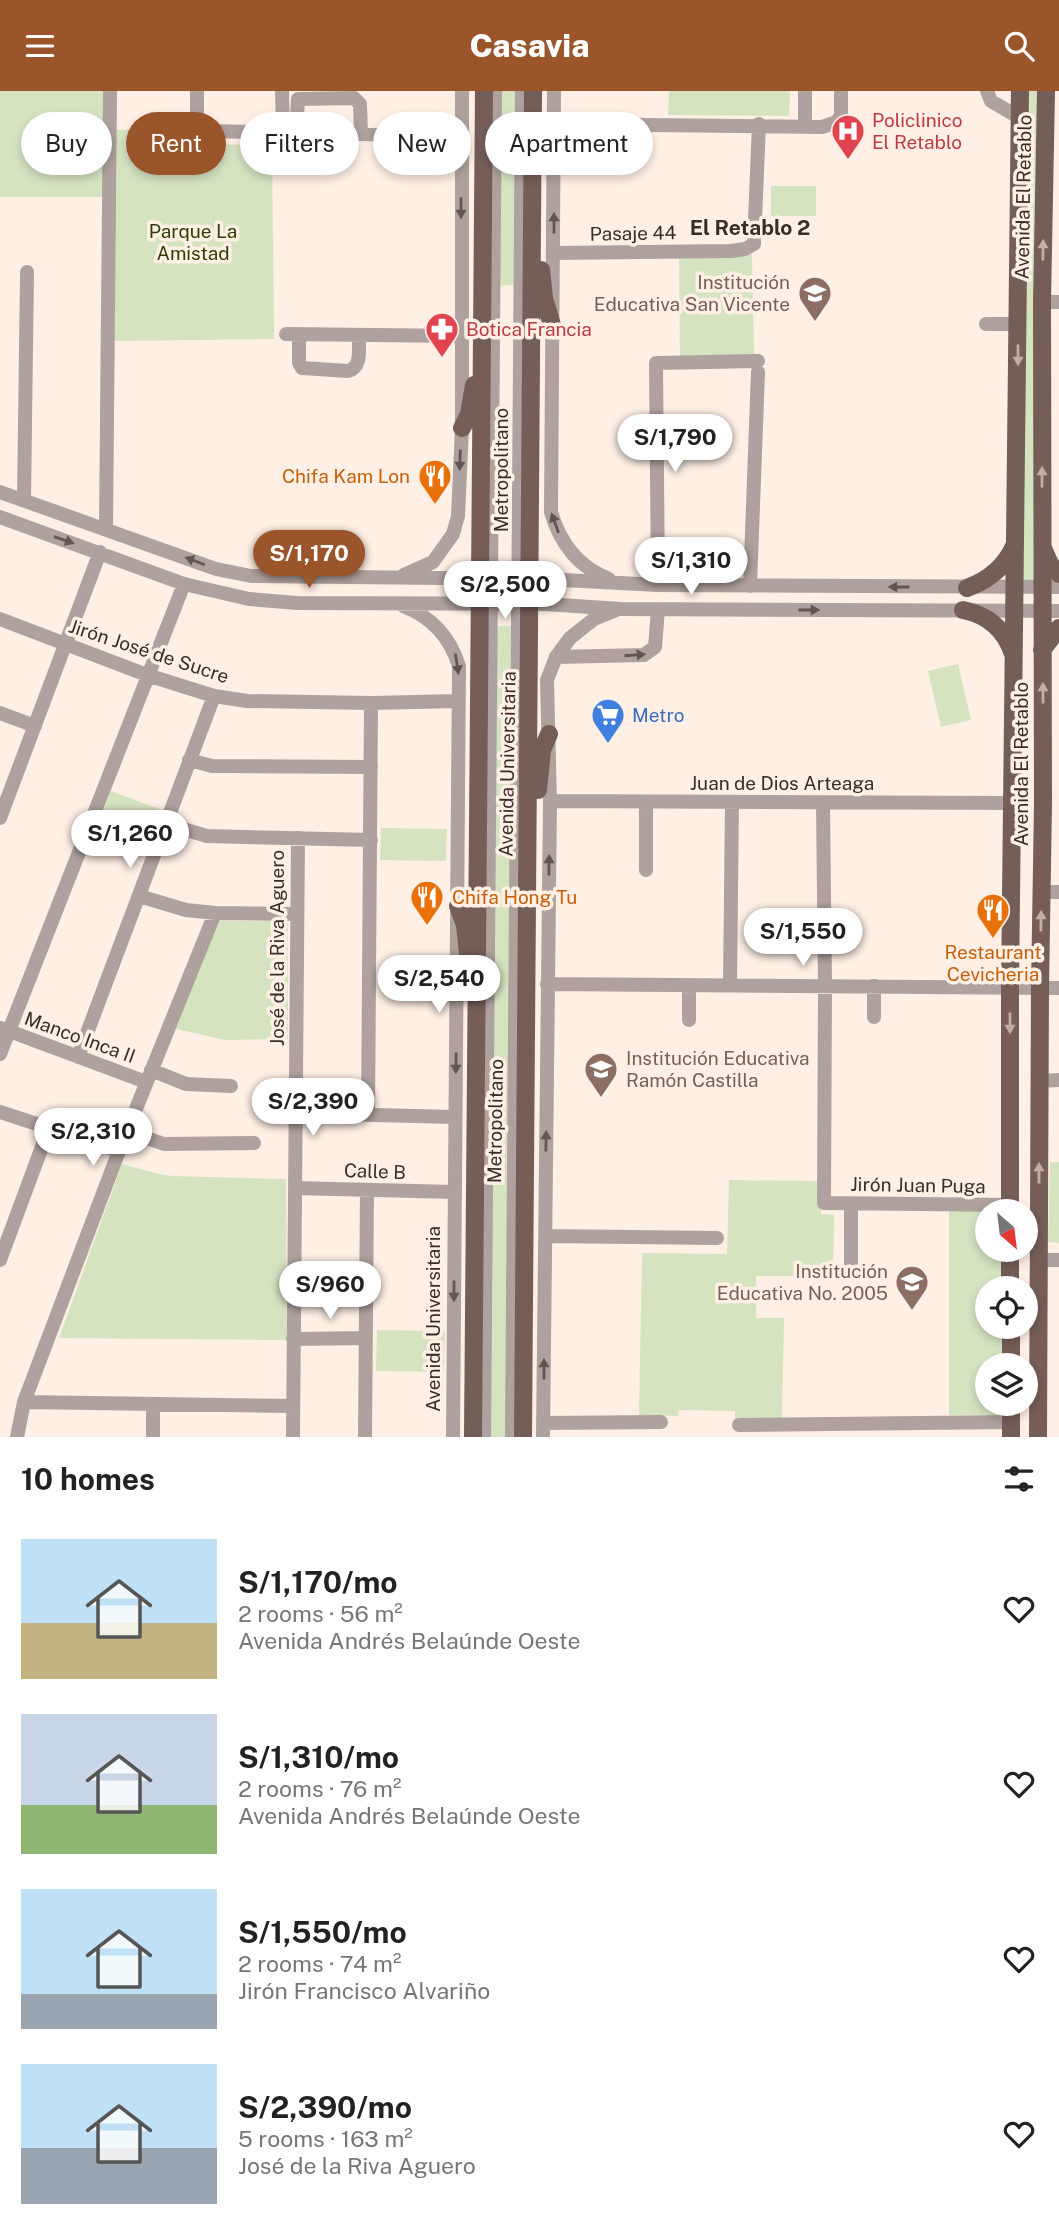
<!DOCTYPE html>
<meta charset="utf-8">
<style>
:root{--surface:#fff;--page:#f6f6f6;--text:#222;--muted:#767676;--accent:#9a552a}
body{margin:0;font-family:"Public Sans",sans-serif;background:var(--page);color:var(--text);height:100vh;display:flex;flex-direction:column;font-size:26px;white-space:nowrap}
*{box-sizing:border-box;margin:0}
p{font-size:23px;color:var(--muted)}
.icon{flex:none;width:38px;height:38px;fill:none;stroke:currentColor;stroke-width:2;stroke-linecap:round;stroke-linejoin:round}
.map{position:relative;height:1346px;overflow:hidden}
.side{display:flex;flex-direction:column;background:var(--surface);flex:1}
.side>*{flex:none}
.hud{position:absolute;left:21px;top:21px;width:700px;height:63px;display:flex;gap:14px}
.needle{width:46px;rotate:152deg}
.fabs{position:absolute;left:975px;top:1108px;display:grid;gap:14px}
.fabs a{display:grid;place-items:center;width:63px;height:63px;border-radius:50%;background:var(--surface);box-shadow:0 4px 10px #0003;font-size:35px}
.price{position:absolute;translate:-50% -60px;padding:0 16px;border-radius:24px;background:#fff;color:#222;font-size:23px;line-height:46px;filter:drop-shadow(0 2px 4px #0008)}
.price::after{content:'';position:absolute;left:50%;top:42px;width:21px;height:16px;margin-left:-10px;background:inherit;clip-path:polygon(0 0,100% 0,50% 100%)}
.price.on{background:var(--accent);color:#fff}
ul{padding:0;list-style:none}
li{display:flex;align-items:center;gap:21px;height:175px;padding:0 21px}
li span{display:grid;place-items:center;flex:none;width:196px;height:140px;border-radius:0px;color:#555}
li>.icon{margin-inline-start:auto}
span .icon{width:84px;height:84px;fill:#fffc;stroke-width:1}
li b{font-size:30px}
h2{display:flex;justify-content:space-between;align-items:center;height:84px;padding:0 21px;font-size:30px}
.pill{padding:0 24px;border-radius:32px;background:var(--surface);box-shadow:0 4px 10px #0003;font-size:24px;line-height:63px}
.pill.on{background:var(--accent);color:#fff}
header{display:flex;justify-content:space-between;align-items:center;height:91px;padding:0 21px;background:var(--accent);color:#fff;font-size:32px;font-weight:800}
.map>svg:first-child{display:block}
.green{fill:#d6e3c1}
.lines{fill:none;stroke-linecap:round;stroke-linejoin:round}
.minor{stroke:#afa19d;stroke-width:14}
.major{stroke:#765e58;stroke-width:18}
.oneway{fill:#625650}
.oneway2{fill:#c1aea5}
.labels{text-anchor:middle;dominant-baseline:central;stroke-width:7;stroke-linejoin:round;paint-order:stroke}
.health-label{font-size:19px;fill:#be3a42;stroke:#ffefe4;text-anchor:start}
.street-label{font-size:19px;fill:#382e27;stroke:#ffefe4}
.park-label{font-size:19px;fill:#2e3e05;stroke:#ffefe4}
.education-label{font-size:19px;fill:#785e54;stroke:#ffefe4;text-anchor:end}
.food-label{font-size:19px;fill:#c56008;stroke:#ffefe4;text-anchor:end}
.shop-label{font-size:19px;fill:#366cbe;stroke:#ffefe4;text-anchor:start}
.neighbourhood-label{font-size:21px;font-weight:bold;fill:#382e27;stroke:#ffefe4}
</style>
<header><svg class="icon" aria-label="menu" viewBox="0 0 24 24"><path d="M4 6h16M4 12h16M4 18h16"/></svg>Casavia<svg class="icon" aria-label="search" viewBox="0 0 24 24"><circle cx="10" cy="10" r="6"/><path d="M15 15l6 6"/></svg></header>
<div class="map">
<svg width="1059" height="1346" viewBox="0 0 1059 1346">
<rect width="100%" height="100%" fill="#ffefe4"/>
<path class="green" d="M0,0H108L107,106H0Z
M500,0H517L515,184L513,194L501,195L498,187Z
M669,0H790L789,25L668,24Z
M1029,0H1041L1036,492H1021Z
M190,38V53L272,54L274,248L113,250L114,39Z
M771,95H816V125H771Z
M752,162L754,266L680,268L679,164Z
M497,535H513L506,1346H490Z
M958,573L971,629L941,636L928,580Z
M111,700L162,719L152,746L101,727Z
M381,737L447,738L446,770L380,769Z
M219,830H288V948L225,949L176,938Z
M1050,1071H1059V1152L1048,1151Z
M122,1073L159,1083L173,1085L286,1088L287,1249L59,1247Z
M729,1089L821,1090V1123L834,1124L833,1185H756V1227H784L782,1332L735,1331V1320L679,1319L678,1325L639,1324L642,1162L727,1163Z
M949,1119L987,1120V1158L1003,1159V1197H987V1236H1003L1002,1274H987V1312L1002,1313V1325L949,1324Z
M377,1239L445,1240L444,1281L376,1280Z"/>
<g class="lines">
<path class="minor" d="M197,0V35L202,40L462,45
M282,0L283,42
M554,0L551,421C560,452 578,476 609,488
M987,0L991,10L1020,27
M554,33L822,36L837,31L841,24V0
M805,34V0
M296,42L298,8L354,7L360,13L361,43
M553,162L731,160L745,158L754,153L759,33
M1042,211H1059
M986,233H1018
M286,243L460,245
M299,243V272L302,277L348,280C363,276 358,257 359,244
M0,401L216,478L251,485L545,488L658,494L1059,496
M24,409L27,181
M0,426L184,493L249,508L297,512L545,513L621,518L1059,520
M106,438L110,0
M404,484L433,471L453,443L458,425L462,337V0
M658,494L656,272L758,270
M750,495L758,281
M403,515C432,526 450,546 459,575L453,1346
M0,528L147,584L214,605L247,610L371,612L458,610
M556,566L644,564L655,556L658,518
M0,622L35,635
M189,669L212,675L371,676
M550,710L1013,712
M823,712L825,895L824,1112L1010,1114
M0,727L100,461
M166,733L207,745L371,749
M646,779V711
M1052,801H1059
M139,805L186,819L215,822L297,823
M547,893L1059,897
M730,894L732,711
M874,895V926
M689,929V894
M1,937L146,991
M0,963L184,493
M78,966L214,605
M151,979L186,993L231,995
M1040,990L1059,989
M0,1021L119,1060
M295,1022L455,1026
M368,1024L371,612
M126,1040L164,1053L254,1052
M295,1097L455,1101
M545,1145L717,1147
M0,1169L49,1037
M1039,1169H1059
M851,1175V1113
M293,1248L366,1247
M24,1311L293,1315
M543,1332L661,1331
M739,1334L1011,1331
M17,1346L24,1311L119,1060L215,822
M153,1346V1313
M293,1346L298,747
M365,1346L367,1099
M484,1346L495,0
M512,1346L522,0
M543,1346L550,710L547,589L556,566L570,547L594,528L616,519"/>
<path class="major" d="M541,179L544,207L552,234
M462,337L469,323L474,294
M1043,457L1050,473L1059,483
M967,497C989,489 1006,475 1015,453
M963,519C988,524 1005,539 1013,563
M1042,559L1059,537
M538,699L542,659L549,643
M458,815L465,834L468,863
M1010,1120V896L1020,0
M1010,1158V1197
M1011,1236V1274
M1011,1312V1346
M473,1346L484,0
M523,1346L533,0
M1038,1346L1040,897L1043,712L1042,211L1046,0"/>
</g>
<defs><path id="oneway-solid" d="M-6-.8H1V-3.2L6.5 0L1 3.2V.8H-6Z" transform="scale(1.75)"/></defs>
<g class="oneway">
<use href="#oneway-solid" transform="translate(461 117) rotate(90)"/>
<use href="#oneway-solid" transform="translate(554 132) rotate(-90)"/>
<use href="#oneway-solid" transform="translate(460 369) rotate(92)"/>
<use href="#oneway-solid" transform="translate(555 432) rotate(-110)"/>
<use href="#oneway-solid" transform="translate(64 449) rotate(19)"/>
<use href="#oneway-solid" transform="translate(195 470) rotate(-159)"/>
<use href="#oneway-solid" transform="translate(899 496) rotate(-180)"/>
<use href="#oneway-solid" transform="translate(809 519)"/>
<use href="#oneway-solid" transform="translate(635 564) rotate(-4)"/>
<use href="#oneway-solid" transform="translate(457 573) rotate(81)"/>
<use href="#oneway-solid" transform="translate(549 774) rotate(-89)"/>
<use href="#oneway-solid" transform="translate(456 972) rotate(91)"/>
<use href="#oneway-solid" transform="translate(546 1050) rotate(-89)"/>
<use href="#oneway-solid" transform="translate(454 1200) rotate(90)"/>
<use href="#oneway-solid" transform="translate(544 1278) rotate(-90)"/>
</g>
<g class="oneway2">
<use href="#oneway-solid" transform="translate(1043 159) rotate(-89)"/>
<use href="#oneway-solid" transform="translate(1018 264) rotate(90)"/>
<use href="#oneway-solid" transform="translate(1042 386) rotate(-90)"/>
<use href="#oneway-solid" transform="translate(1043 602) rotate(-90)"/>
<use href="#oneway-solid" transform="translate(1041 830) rotate(-89)"/>
<use href="#oneway-solid" transform="translate(1010 932) rotate(90)"/>
<use href="#oneway-solid" transform="translate(1039 1082) rotate(-90)"/>
</g>
<defs>
<symbol id="hospital-pin" viewBox="-11 -11 22 30"><path d="M0 17L-7.5 6A9.5 9.5 0 1 1 7.5 6Z" fill="#e0444e" stroke="#ffefe4"/><path d="M-5-5h3v3.5h4V-5h3V5h-3V1.5h-4V5h-3Z" fill="#fff"/></symbol>
<symbol id="school-pin" viewBox="-11 -11 22 30"><path d="M0 17L-7.5 6A9.5 9.5 0 1 1 7.5 6Z" fill="#8d6e63" stroke="#ffefe4"/><path d="M0-5L7-2L0 1L-7-2ZM-4 1L0 2.5L4 1V4Q0 6-4 4Z" fill="#fff"/></symbol>
<symbol id="pharmacy-pin" viewBox="-11 -11 22 30"><path d="M0 17L-7.5 6A9.5 9.5 0 1 1 7.5 6Z" fill="#e0444e" stroke="#ffefe4"/><path d="M-2-6h4v4h4v4h-4v4h-4v-4h-4v-4h4Z" fill="#fff"/></symbol>
<symbol id="restaurant-pin" viewBox="-11 -11 22 30"><path d="M0 17L-7.5 6A9.5 9.5 0 1 1 7.5 6Z" fill="#e8710a" stroke="#ffefe4"/><path d="M-5-6h1v4h1v-4h1v4h1v-4h1v5L-1.5 .5V6h-2V.5L-5-1ZM5-6V6H3V1.5H1.5Q1.5-4 5-6Z" fill="#fff"/></symbol>
<symbol id="supermarket-pin" viewBox="-11 -11 22 30"><path d="M0 17L-7.5 6A9.5 9.5 0 1 1 7.5 6Z" fill="#3f7fe0" stroke="#ffefe4"/><path d="M-6-5.5h2.5l.6 2H6L4.5 2H-2.5L-4.4-4H-6ZM-1.5 3.2a1.3 1.3 0 1 0 .1 0ZM3 3.2a1.3 1.3 0 1 0 .1 0Z" fill="#fff"/></symbol>
</defs>
<g fill-rule="evenodd">
<use href="#hospital-pin" x="829" y="21" width="38" height="52"/>
<use href="#school-pin" x="796" y="183" width="38" height="52"/>
<use href="#pharmacy-pin" x="423" y="219" width="38" height="52"/>
<use href="#restaurant-pin" x="416" y="366" width="38" height="52"/>
<use href="#supermarket-pin" x="589" y="605" width="38" height="52"/>
<use href="#restaurant-pin" x="408" y="787" width="38" height="52"/>
<use href="#restaurant-pin" x="974" y="800" width="38" height="52"/>
<use href="#school-pin" x="582" y="959" width="38" height="52"/>
<use href="#school-pin" x="893" y="1172" width="38" height="52"/>
</g>
<g class="labels">
<g class="health-label">
<text x="872" y="29">Policlinico<tspan x="872" dy="22">El Retablo</tspan></text>
<text x="466" y="238">Botica Francia</text>
</g>
<g class="street-label">
<text transform="translate(1023 106) rotate(-89)">Avenida El Retablo</text>
<text transform="translate(633 142) rotate(-1)">Pasaje 44</text>
<text transform="translate(501 379) rotate(-90)">Metropolitano</text>
<text transform="translate(149 560) rotate(18)">Jirón José de Sucre</text>
<text transform="translate(507 673) rotate(-89)">Avenida Universitaria</text>
<text transform="translate(1021 673) rotate(-90)">Avenida El Retablo</text>
<text x="782" y="692">Juan de Dios Arteaga</text>
<text transform="translate(277 857) rotate(-90)">José de la Riva Aguero</text>
<text transform="translate(80 946) rotate(20)">Manco Inca II</text>
<text transform="translate(495 1030) rotate(-89)">Metropolitano</text>
<text transform="translate(375 1080) rotate(2)">Calle B</text>
<text transform="translate(918 1094) rotate(1)">Jirón Juan Puga</text>
<text transform="translate(433 1228) rotate(-90)">Avenida Universitaria</text>
</g>
<g class="park-label">
<text x="193" y="140">Parque La<tspan x="193" dy="22">Amistad</tspan></text>
</g>
<g class="education-label">
<text x="790" y="191">Institución<tspan x="790" dy="22">Educativa San Vicente</tspan></text>
<text x="626" y="967" text-anchor="start">Institución Educativa<tspan x="626" dy="22">Ramón Castilla</tspan></text>
<text x="888" y="1180">Institución<tspan x="888" dy="22">Educativa No. 2005</tspan></text>
</g>
<g class="food-label">
<text x="410" y="385">Chifa Kam Lon</text>
<text x="452" y="806" text-anchor="start">Chifa Hong Tu</text>
<text x="993" y="861" text-anchor="middle">Restaurant<tspan x="993" dy="22">Cevicheria</tspan></text>
</g>
<g class="shop-label">
<text x="632" y="624">Metro</text>
</g>
<g class="neighbourhood-label">
<text x="750" y="136">El Retablo 2</text>
</g>
</g>
</svg>
<div class="fabs">
<a><svg class="needle" viewBox="-14 -14 28 28"><path d="M0-13l5 13h-10z" fill="#e53935"/><path d="M0 13l5-13h-10z" fill="#767676"/></svg></a>
<a><svg class="icon" aria-label="locate" viewBox="0 0 24 24"><circle cx="12" cy="12" r="6"/><path d="M12 2v4M12 18v4M2 12h4M18 12h4"/></svg></a>
<a><svg class="icon" aria-label="layers" viewBox="0 0 24 24"><path d="M12 4l9 5-9 5-9-5zM3 14l9 5 9-5"/></svg></a>
</div>
<b class="price" style="left:675px;top:383px">S/1,790</b>
<b class="price on" style="left:309px;top:499px">S/1,170</b>
<b class="price" style="left:691px;top:506px">S/1,310</b>
<b class="price" style="left:505px;top:530px">S/2,500</b>
<b class="price" style="left:130px;top:779px">S/1,260</b>
<b class="price" style="left:803px;top:877px">S/1,550</b>
<b class="price" style="left:439px;top:924px">S/2,540</b>
<b class="price" style="left:313px;top:1047px">S/2,390</b>
<b class="price" style="left:93px;top:1077px">S/2,310</b>
<b class="price" style="left:330px;top:1230px">S/960</b>
<div class="hud">
<a class="pill">Buy</a>
<a class="pill on">Rent</a>
<a class="pill">Filters</a>
<a class="pill">New</a>
<a class="pill">Apartment</a>
</div>
</div>
<section class="side">
<h2>10 homes<svg class="icon" aria-label="filters" viewBox="0 0 24 24"><path d="M4 7h16M4 17h16"/><circle cx="9" cy="7" r="2"/><circle cx="15" cy="17" r="2"/></svg></h2>
<ul>
<li><span style="background:linear-gradient(#bfe0f5 60%,#c2b280 0)"><svg class="icon" aria-label="home" viewBox="0 0 24 24"><path d="M3 11l9-7 9 7M6 9v11h12V9"/></svg></span><div><b>S/1,170/mo</b><p>2 rooms · 56 m²</p><p>Avenida Andrés Belaúnde Oeste</p></div><svg class="icon" aria-label="heart" viewBox="0 0 24 24"><path d="M12 20l-8-8c-3-5 5-10 8-4 3-6 11-1 8 4z"/></svg></li>
<li><span style="background:linear-gradient(#c9d6e8 65%,#8fb573 0)"><svg class="icon" aria-label="home" viewBox="0 0 24 24"><path d="M3 11l9-7 9 7M6 9v11h12V9"/></svg></span><div><b>S/1,310/mo</b><p>2 rooms · 76 m²</p><p>Avenida Andrés Belaúnde Oeste</p></div><svg class="icon" aria-label="heart" viewBox="0 0 24 24"><path d="M12 20l-8-8c-3-5 5-10 8-4 3-6 11-1 8 4z"/></svg></li>
<li><span style="background:linear-gradient(#bfe0f5 75%,#9aa5b1 0)"><svg class="icon" aria-label="home" viewBox="0 0 24 24"><path d="M3 11l9-7 9 7M6 9v11h12V9"/></svg></span><div><b>S/1,550/mo</b><p>2 rooms · 74 m²</p><p>Jirón Francisco Alvariño</p></div><svg class="icon" aria-label="heart" viewBox="0 0 24 24"><path d="M12 20l-8-8c-3-5 5-10 8-4 3-6 11-1 8 4z"/></svg></li>
<li><span style="background:linear-gradient(#bfe0f5 60%,#9aa5b1 0)"><svg class="icon" aria-label="home" viewBox="0 0 24 24"><path d="M3 11l9-7 9 7M6 9v11h12V9"/></svg></span><div><b>S/2,390/mo</b><p>5 rooms · 163 m²</p><p>José de la Riva Aguero</p></div><svg class="icon" aria-label="heart" viewBox="0 0 24 24"><path d="M12 20l-8-8c-3-5 5-10 8-4 3-6 11-1 8 4z"/></svg></li>
</ul>
</section>
